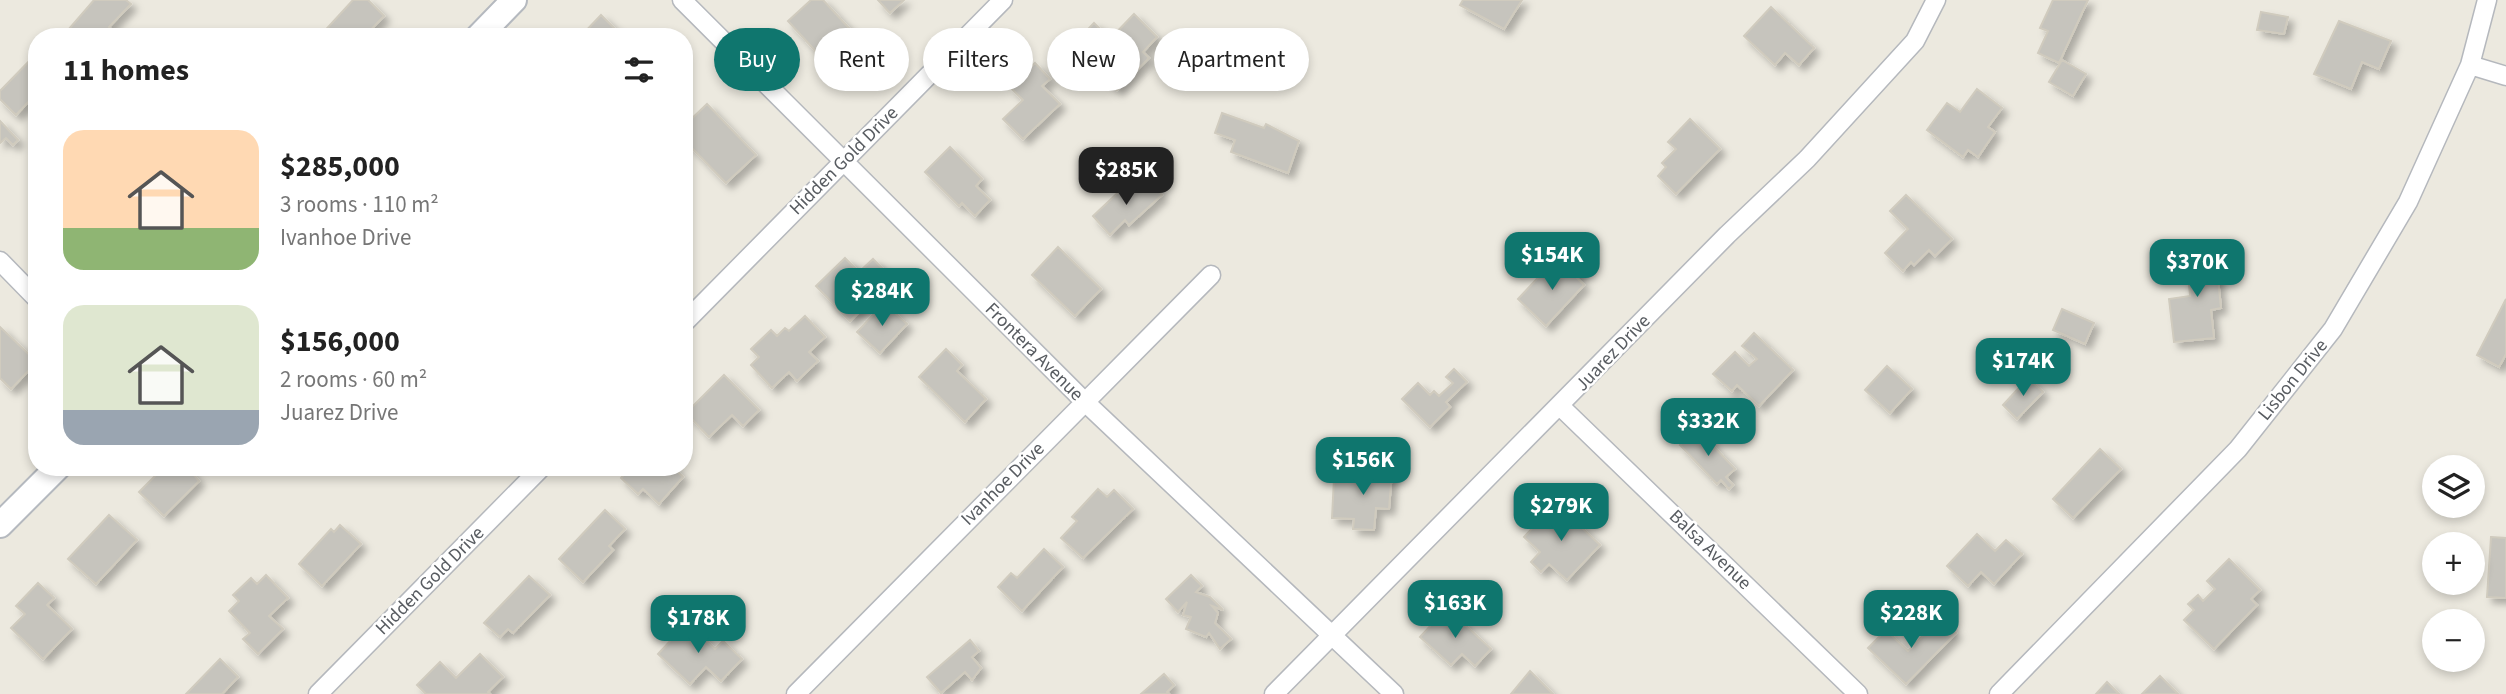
<!DOCTYPE html>
<meta charset="utf-8">
<style>
:root{--surface:#fff;--page:#f2f2f2;--text:#222;--muted:#767676;--accent:#0f766e}
body{margin:0;font-family:"Source Sans 3",sans-serif;background:var(--page);color:var(--text);height:100vh;display:flex;flex-direction:column;font-size:26px;white-space:nowrap}
*{box-sizing:border-box;margin:0}
p{font-size:23px;color:var(--muted)}
.icon{flex:none;width:38px;height:38px;fill:none;stroke:currentColor;stroke-width:2;stroke-linecap:round;stroke-linejoin:round}
.map{position:relative;flex:1;overflow:hidden}
.side{position:absolute;left:28px;top:28px;width:665px;height:448px;display:flex;flex-direction:column;background:var(--surface);border-radius:28px;box-shadow:0 4px 10px #0003}
.side>*{flex:none}
.guide{position:absolute;left:714px;top:28px;width:665px;height:63px;display:flex;gap:14px}
.buttons{position:absolute;left:2422px;top:455px;display:grid;gap:14px}
.buttons a{display:grid;place-items:center;width:63px;height:63px;border-radius:50%;background:var(--surface);box-shadow:0 4px 10px #0003;font-size:35px}
.price{position:absolute;translate:-50% -60px;padding:0 16px;border-radius:14px;background:var(--accent);color:#fff;font-size:23px;line-height:46px;filter:drop-shadow(0 2px 4px #0008)}
.price::after{content:'';position:absolute;left:50%;top:42px;width:21px;height:16px;margin-left:-10px;background:inherit;clip-path:polygon(0 0,100% 0,50% 100%)}
.price.selected{background:#222;color:#fff}
ul{padding:0;list-style:none}
li{display:flex;align-items:center;gap:21px;height:175px;padding:0 35px}
li span{display:grid;place-items:center;flex:none;width:196px;height:140px;border-radius:21px;color:#555}
li>.icon{margin-inline-start:auto}
span .icon{width:84px;height:84px;fill:#fffc;stroke-width:1}
li b{font-size:30px}
h2{display:flex;justify-content:space-between;align-items:center;height:84px;padding:0 35px;font-size:30px}
.tag{padding:0 24px;border-radius:32px;background:var(--surface);box-shadow:0 4px 10px #0003;font-size:24px;line-height:63px}
.tag.selected{background:var(--accent);color:#fff}
.map>svg:first-child{display:block}
.building{fill:#c6c4bd;stroke:#d0cbbe;stroke-width:2;filter:url(#shadow)}
.lines{fill:none;stroke-linecap:round;stroke-linejoin:round}
.street-casing{stroke:#b5b8bd;stroke-width:21}
.secondary-casing{stroke:#b5b9bf;stroke-width:28}
.street{stroke:#fff;stroke-width:18}
.secondary{stroke:#fff;stroke-width:24}
.labels{text-anchor:middle;dominant-baseline:central;stroke-width:5;stroke-linejoin:round;paint-order:stroke}
.street-label{font-size:19px;fill:#585c61;stroke:#fff}
</style>
<div class="map">
<svg width="2506" height="694" viewBox="0 0 2506 694">
<defs>
<filter id="shadow"><feDropShadow dx="5.5" dy="5.5" stdDeviation="3.5" flood-color="#0004"/></filter>
</defs>
<rect width="100%" height="100%" fill="#ece9df"/>
<path class="building" d="M94,0H126L131,4L109,27L114,32L109,37H62Z
M353,0H368L384,16L364,37H319Z
M811,0H823L860,40L846,52L836,41L820,56L788,21Z
M878,0H904L890,13Z
M1463,0H1522L1504,29L1460,5Z
M2053,0H2088L2059,63L2038,53L2048,31L2040,28Z
M1771,7L1814,48L1799,65L1785,53L1775,65L1744,36Z
M2261,12L2288,17L2284,34L2257,30Z
M1134,14L1157,37L1143,52L1149,58L1117,90L1072,46L1094,23L1110,39Z
M601,15L623,37H580Z
M2339,21L2391,41L2379,69L2362,62L2351,89L2314,74Z
M37,53V99L34,96L16,115L0,99V91Z
M2062,60L2086,74L2073,96L2049,82Z
M1035,63L1050,79L1042,86L1060,104L1023,139L1003,119L1023,100L1010,87Z
M1977,89L2002,108L1988,127L1995,132L1978,157L1968,150L1963,157L1927,130L1947,103L1960,112Z
M707,104L756,155L726,183L684,140V126Z
M1222,113L1264,128L1266,124L1299,141L1288,173L1231,152L1235,140L1215,133Z
M1690,119L1720,149L1676,194L1658,176L1666,167L1662,163L1676,149L1668,142Z
M0,121L18,140L13,145L6,138L0,143Z
M950,147L982,179L976,186L990,200L975,216L962,203L959,206L925,172Z
M1142,182L1148,188L1152,185L1162,195L1129,225L1125,220L1110,235L1093,216L1124,187L1130,193Z
M1906,195L1952,239L1935,256L1929,250L1914,265L1911,262L1903,271L1885,253L1908,229L1890,211Z
M1058,247L1101,289L1075,316L1032,275Z
M2215,249L2221,308L2211,310L2214,338L2174,342L2169,299L2190,296L2186,252Z
M845,258L859,272L873,259L893,279L850,321L816,286Z
M1568,258L1582,271L1576,277L1584,285L1546,326L1518,299L1548,267L1554,273Z
M2506,299V354L2499,367L2477,355Z
M884,303L907,324L880,353L857,332Z
M2062,309L2094,323L2085,344L2053,330Z
M805,316L825,337L809,352L818,361L797,381L789,372L772,388L751,365L759,357L751,349L771,330L777,336L785,328L789,331Z
M0,327L37,362L11,389L0,378Z
M1754,333L1793,370L1759,406L1737,385L1732,391L1713,374L1735,352L1749,366L1757,359L1742,346Z
M946,349L962,365L957,371L986,399L965,422L919,377Z
M1887,366L1912,389L1890,413L1865,390Z
M1454,369L1467,382L1446,402L1450,407L1430,427L1402,399L1418,383L1430,395L1434,391L1439,396L1453,383L1446,377Z
M724,375L759,410L743,426L732,415L709,437L686,413Z
M2028,378L2043,392L2017,419L2003,405Z
M1697,429L1735,469L1726,477L1733,485L1729,489L1721,480L1717,484L1680,445Z
M2100,449L2121,469L2073,518L2053,499Z
M1380,459L1393,460L1392,472L1389,509L1376,508L1374,530L1353,529L1354,519L1332,518L1334,478L1367,480V470L1380,471Z
M168,467H187L199,481L164,516L139,492L163,468L165,470Z
M631,467H673L683,477L659,504L643,489L638,494L621,478Z
M1098,489L1107,497L1114,490L1133,509L1083,558L1061,538L1077,521L1072,517Z
M1556,503L1600,545L1567,580L1549,564L1541,572L1531,562L1540,552L1524,537Z
M605,510L625,529L609,546L613,550L583,582L559,559Z
M109,515L137,540L96,584L68,559Z
M340,525L361,544L322,586L299,564L331,529L334,532Z
M1977,534L1995,551L2006,540L2022,554L1994,584L1981,572L1968,586L1947,566Z
M2491,537L2506,538V598L2487,597Z
M1044,549L1063,567L1022,611L998,587L1011,573L1017,578Z
M2229,559L2260,590L2251,599L2257,605L2214,649L2184,620L2194,610L2188,604L2198,595L2203,601L2215,589L2207,581Z
M266,575L288,598L269,616L283,629L258,654L243,639L250,633L229,611L239,601L233,595L251,578L257,584Z
M1191,575L1202,586L1196,592L1210,597L1223,610L1212,606L1218,613L1215,623L1231,639L1220,649L1209,633L1206,637L1186,629L1191,617L1183,615L1187,602L1178,612L1166,599Z
M529,576L550,595L513,633L508,629L500,637L484,623Z
M38,583L54,598L47,605L72,629L43,659L11,628L25,614L16,606Z
M1447,608L1491,649L1475,666L1462,654L1451,665L1420,637Z
M1940,618L1956,633L1906,684L1868,648L1886,630L1908,651Z
M688,622L715,649L723,641L742,659L721,681L706,667L690,684L658,654Z
M970,640L979,651L972,657L981,668L972,680L965,672L941,693L927,677Z
M480,654L503,677L488,692L490,694H426L417,685L440,662L456,678Z
M220,659L238,677L222,694H186Z
M1530,671L1553,694H1511Z
M1164,674L1174,685L1167,692L1169,694H1141Z
M2160,676L2178,694H2142Z
M2107,682L2119,694H2096Z"/>
<g class="lines">
<defs>
<path id="street" d="M682,0L1084,401L1394,694
M2470,65L2506,76
M0,261L37,299
M684,323L1003,0
M1561,407L1858,694
M318,694L542,467
M796,694L1211,275
M1274,694L1727,235L1807,159L1915,41L1936,0
M1999,694L2238,449L2333,329L2408,202L2470,65L2487,0"/>
<path id="secondary" d="M478,37L514,0
M0,525L58,467"/>
</defs>
<use href="#street" class="street-casing"/>
<use href="#secondary" class="secondary-casing"/>
<use href="#street" class="street"/>
<use href="#secondary" class="secondary"/>
</g>
<g class="labels">
<g class="street-label">
<text transform="translate(844 161) rotate(-45)">Hidden Gold Drive</text>
<text transform="translate(1034 352) rotate(45)">Frontera Avenue</text>
<text transform="translate(1613 353) rotate(-46)">Juarez Drive</text>
<text transform="translate(2293 380) rotate(-51)">Lisbon Drive</text>
<text transform="translate(1003 484) rotate(-45)">Ivanhoe Drive</text>
<text transform="translate(1710 550) rotate(44)">Balsa Avenue</text>
<text transform="translate(430 581) rotate(-45)">Hidden Gold Drive</text>
</g>
</g>
</svg>
<div class="buttons">
<a><svg class="icon" aria-label="layers" viewBox="0 0 24 24"><path d="M12 4l9 5-9 5-9-5zM3 14l9 5 9-5"/></svg></a>
<a>+</a>
<a>−</a>
</div>
<b class="price selected" style="left:1126px;top:207px">$285K</b>
<b class="price" style="left:1552px;top:292px">$154K</b>
<b class="price" style="left:2197px;top:299px">$370K</b>
<b class="price" style="left:882px;top:328px">$284K</b>
<b class="price" style="left:2023px;top:398px">$174K</b>
<b class="price" style="left:1708px;top:458px">$332K</b>
<b class="price" style="left:1363px;top:497px">$156K</b>
<b class="price" style="left:1561px;top:543px">$279K</b>
<b class="price" style="left:1455px;top:640px">$163K</b>
<b class="price" style="left:1911px;top:650px">$228K</b>
<b class="price" style="left:698px;top:655px">$178K</b>
<div class="guide">
<a class="tag selected">Buy</a>
<a class="tag">Rent</a>
<a class="tag">Filters</a>
<a class="tag">New</a>
<a class="tag">Apartment</a>
</div>
<section class="side">
<h2>11 homes<svg class="icon" aria-label="filters" viewBox="0 0 24 24"><path d="M4 7h16M4 17h16"/><circle cx="9" cy="7" r="2"/><circle cx="15" cy="17" r="2"/></svg></h2>
<ul>
<li><span style="background:linear-gradient(#ffd9b3 70%,#8fb573 0)"><svg class="icon" aria-label="home" viewBox="0 0 24 24"><path d="M3 11l9-7 9 7M6 9v11h12V9"/></svg></span><div><b>$285,000</b><p>3 rooms · 110 m²</p><p>Ivanhoe Drive</p></div></li>
<li><span style="background:linear-gradient(#dfe7d0 75%,#9aa5b1 0)"><svg class="icon" aria-label="home" viewBox="0 0 24 24"><path d="M3 11l9-7 9 7M6 9v11h12V9"/></svg></span><div><b>$156,000</b><p>2 rooms · 60 m²</p><p>Juarez Drive</p></div></li>
</ul>
</section>
</div>
